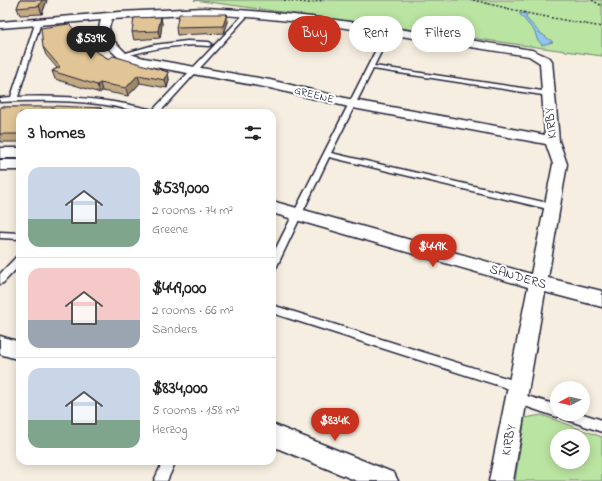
<!DOCTYPE html>
<meta charset="utf-8">
<style>
:root{--surface:#fff;--page:#f2f2f2;--text:#222;--muted:#767676;--line:#e0e0e0;--accent:#c8321e}
body{margin:0;font-family:"Indie Flower",sans-serif;background:var(--page);color:var(--text);height:100vh;display:flex;flex-direction:column;font-size:15px;white-space:nowrap}
*{box-sizing:border-box;margin:0}
p{font-size:13px;color:var(--muted)}
.icon{flex:none;width:22px;height:22px;fill:none;stroke:currentColor;stroke-width:2;stroke-linecap:round;stroke-linejoin:round}
.map{position:relative;flex:1;overflow:hidden}
.side{position:absolute;left:16px;top:109px;width:260px;height:356px;display:flex;flex-direction:column;background:var(--surface);border-radius:12px;box-shadow:0 2px 10px #0003}
.side>*{flex:none}
.hud{position:absolute;left:288px;top:16px;width:254px;height:36px;display:flex;gap:8px}
.needle{width:26px;rotate:263deg}
.buttons{position:absolute;left:550px;top:381px;display:grid;gap:8px}
.buttons a{display:grid;place-items:center;width:40px;height:40px;border-radius:50%;background:var(--surface);box-shadow:0 2px 10px #0003;font-size:20px}
.price{position:absolute;translate:-50% -34px;padding:0 9px;border-radius:14px;background:var(--accent);color:#fff;font-size:13px;line-height:26px;filter:drop-shadow(0 1px 2px #0008)}
.price::after{content:'';position:absolute;left:50%;top:24px;width:12px;height:9px;margin-left:-6px;background:inherit;clip-path:polygon(0 0,100% 0,50% 100%)}
.price.on{background:#222;color:#fff}
ul{padding:0;list-style:none}
li{display:flex;align-items:center;gap:12px;height:100px;padding:0 12px}
li+li{border-top:1px solid var(--line)}
li span{display:grid;place-items:center;flex:none;width:112px;height:80px;border-radius:12px;color:#555}
li>.icon{margin-inline-start:auto}
span .icon{width:48px;height:48px;fill:#fffc;stroke-width:1}
li b{font-size:17px}
h2{display:flex;justify-content:space-between;align-items:center;height:48px;padding:0 12px;font-size:17px}
.chip{padding:0 14px;border-radius:18px;background:var(--surface);box-shadow:0 2px 10px #0003;font-size:14px;line-height:36px}
.chip.on{background:var(--accent);color:#fff}
.map>svg:first-child{display:block}
.green{fill:#bae4a1;stroke:#6e836e;fill-rule:evenodd}
.water{fill:#90c5ee;stroke:#6484a6}
.lines{fill:none;stroke-linecap:round;stroke-linejoin:round}
.service-casing{stroke:#22223b;stroke-width:3}
.minor-casing{stroke:#22223b;stroke-width:3}
.path{stroke:#22223b;stroke-width:1.5;stroke-dasharray:2 2;stroke-linecap:butt}
.service{fill:#fff;fill-rule:evenodd}
.minor{fill:#fff;fill-rule:evenodd}
.wall{fill:#c2a981;stroke:#22223b}
.shaded-wall{fill:#9e8a69;stroke:#22223b}
.building{fill:#e2c596;stroke:#22223b}
.labels{text-anchor:middle;dominant-baseline:central;stroke-width:4;stroke-linejoin:round;paint-order:stroke}
.far-street-label{font-size:11px;fill:#22223b;stroke:#fff}
.street-label{font-size:13px;fill:#22223b;stroke:#fff}
</style>
<div class="map">
<svg width="602" height="481" viewBox="0 0 602 481">
<rect width="100%" height="100%" fill="#f6eee0"/>
<filter id="ink" filterUnits="userSpaceOnUse"><feTurbulence type="fractalNoise" baseFrequency=".025" numOctaves="2"/><feDisplacementMap in="SourceGraphic" scale="8" xChannelSelector="R" yChannelSelector="G"/><feConvolveMatrix kernelMatrix="1 2 1 2 8 2 1 2 1" color-interpolation-filters="sRGB"/></filter>
<g filter="url(#ink)">
<path class="green" d="M194,0H602V56Z
M542,415L602,437V481H515L525,418ZM557,436H583V462H557Z"/>
<path class="water" d="M519,13L527,14L526,18L539,32L553,42L542,45L537,39L535,32Z"/>
<g class="lines">
<defs>
<path id="service" d="M247,11L250,13L249,14L159,113C139,113 118,106 98,104C66,100 33,100 0,102V98L11,97L36,21L41,22L18,97C64,95 109,99 153,110Z
M388,30L391,32L374,66L549,92L552,94L549,96L373,69L331,153L552,204L556,207L552,210L329,157L277,266L275,269L272,270V256L385,32Z
M187,41L209,42L212,44L209,46C178,43 151,49 122,57L119,55L154,45Z
M0,232L20,233V239L0,238Z
M20,255V265L3,283L0,284V274L17,256Z
M272,305L519,382L523,383L525,387L523,391L519,392L272,313Z
M517,393L557,405V414H583L602,420V432L562,418L561,415L557,417L513,402L511,398L513,394Z
M163,461H176L167,481H154Z"/>
<path id="minor" d="M204,8C314,13 423,33 532,50L550,58L552,61L559,141L567,164L548,278L602,291V307L545,292L513,481H489L528,287L272,213V201L531,274L553,164L546,144L353,108L270,88L138,64L118,57L101,41C97,35 99,27 101,20L0,28V22L120,12ZM204,14C313,19 421,40 529,56L540,63L545,135L353,100L270,80L144,58L126,53L111,38L109,27L112,19Z
M0,148H20V158H0Z
M0,160H20V170H0Z
M0,336L20,342V360L0,354Z
M272,424L394,473L398,481H357L272,446Z"/>
</defs>
<use href="#service" class="service-casing"/>
<use href="#minor" class="minor-casing"/>
<path class="path" d="M284,0L309,3L324,0
M473,0L531,14L602,27
M592,0L602,6"/>
<use href="#service" class="service"/>
<use href="#minor" class="minor"/>
</g>
<path class="wall" d="M20,0H47L42,14L20,15L17,8Z
M227,14L228,22L224,33L177,35L176,27Z
M161,17L162,24L160,38L134,40L132,32Z
M43,47L95,51L109,59L168,72L169,80L167,88L140,83L128,96L102,91L100,93L55,79L52,71L57,68L46,55Z
M0,107L101,108L103,113H20V142H0Z"/>
<path class="shaded-wall" d="M42,0H47L42,14L39,6Z
M227,14L228,22L224,33L223,26Z
M161,17L162,24L160,38L158,31Z
M168,72L169,80L167,88L165,80Z
M138,75L140,83L128,96L126,88Z
M100,83L102,91L100,93L97,85Z
M101,108L103,113H99Z"/>
<path class="building" d="M20,0H42L39,6L17,8Z
M179,14H227L223,26L176,27Z
M161,17L158,31L132,32L134,18Z
M69,24L95,51L109,59L113,56L168,72L165,80L138,75L126,88L100,83L97,85L52,71L60,67L43,47L41,28Z
M56,106L101,108L99,113H20V134H0V107H55Z"/>
</g>
<g class="labels">
<g class="far-street-label">
<text transform="translate(314 95) rotate(14)">GREENE</text>
</g>
<g class="street-label">
<text transform="translate(551 123) rotate(-96)">KIRBY</text>
<text transform="translate(518 277) rotate(16)">SANDERS</text>
<text transform="translate(509 440) rotate(-79)">KIRBY</text>
</g>
</g>
</svg>
<div class="buttons">
<a><svg class="needle" viewBox="-14 -14 28 28"><path d="M0-13l5 13h-10z" fill="#e53935"/><path d="M0 13l5-13h-10z" fill="#767676"/></svg></a>
<a><svg class="icon" aria-label="layers" viewBox="0 0 24 24"><path d="M12 4l9 5-9 5-9-5zM3 14l9 5 9-5"/></svg></a>
</div>
<b class="price on" style="left:91px;top:60px">$539K</b>
<b class="price" style="left:433px;top:268px">$449K</b>
<b class="price" style="left:335px;top:442px">$834K</b>
<div class="hud">
<a class="chip on">Buy</a>
<a class="chip">Rent</a>
<a class="chip">Filters</a>
</div>
<section class="side">
<h2>3 homes<svg class="icon" aria-label="filters" viewBox="0 0 24 24"><path d="M4 7h16M4 17h16"/><circle cx="9" cy="7" r="2"/><circle cx="15" cy="17" r="2"/></svg></h2>
<ul>
<li><span style="background:linear-gradient(#c9d6e8 65%,#7fa58c 0)"><svg class="icon" aria-label="home" viewBox="0 0 24 24"><path d="M3 11l9-7 9 7M6 9v11h12V9"/></svg></span><div><b>$539,000</b><p>2 rooms · 74 m²</p><p>Greene</p></div></li>
<li><span style="background:linear-gradient(#f6c9c9 65%,#9aa5b1 0)"><svg class="icon" aria-label="home" viewBox="0 0 24 24"><path d="M3 11l9-7 9 7M6 9v11h12V9"/></svg></span><div><b>$449,000</b><p>2 rooms · 66 m²</p><p>Sanders</p></div></li>
<li><span style="background:linear-gradient(#c9d6e8 65%,#7fa58c 0)"><svg class="icon" aria-label="home" viewBox="0 0 24 24"><path d="M3 11l9-7 9 7M6 9v11h12V9"/></svg></span><div><b>$834,000</b><p>5 rooms · 158 m²</p><p>Herzog</p></div></li>
</ul>
</section>
</div>
